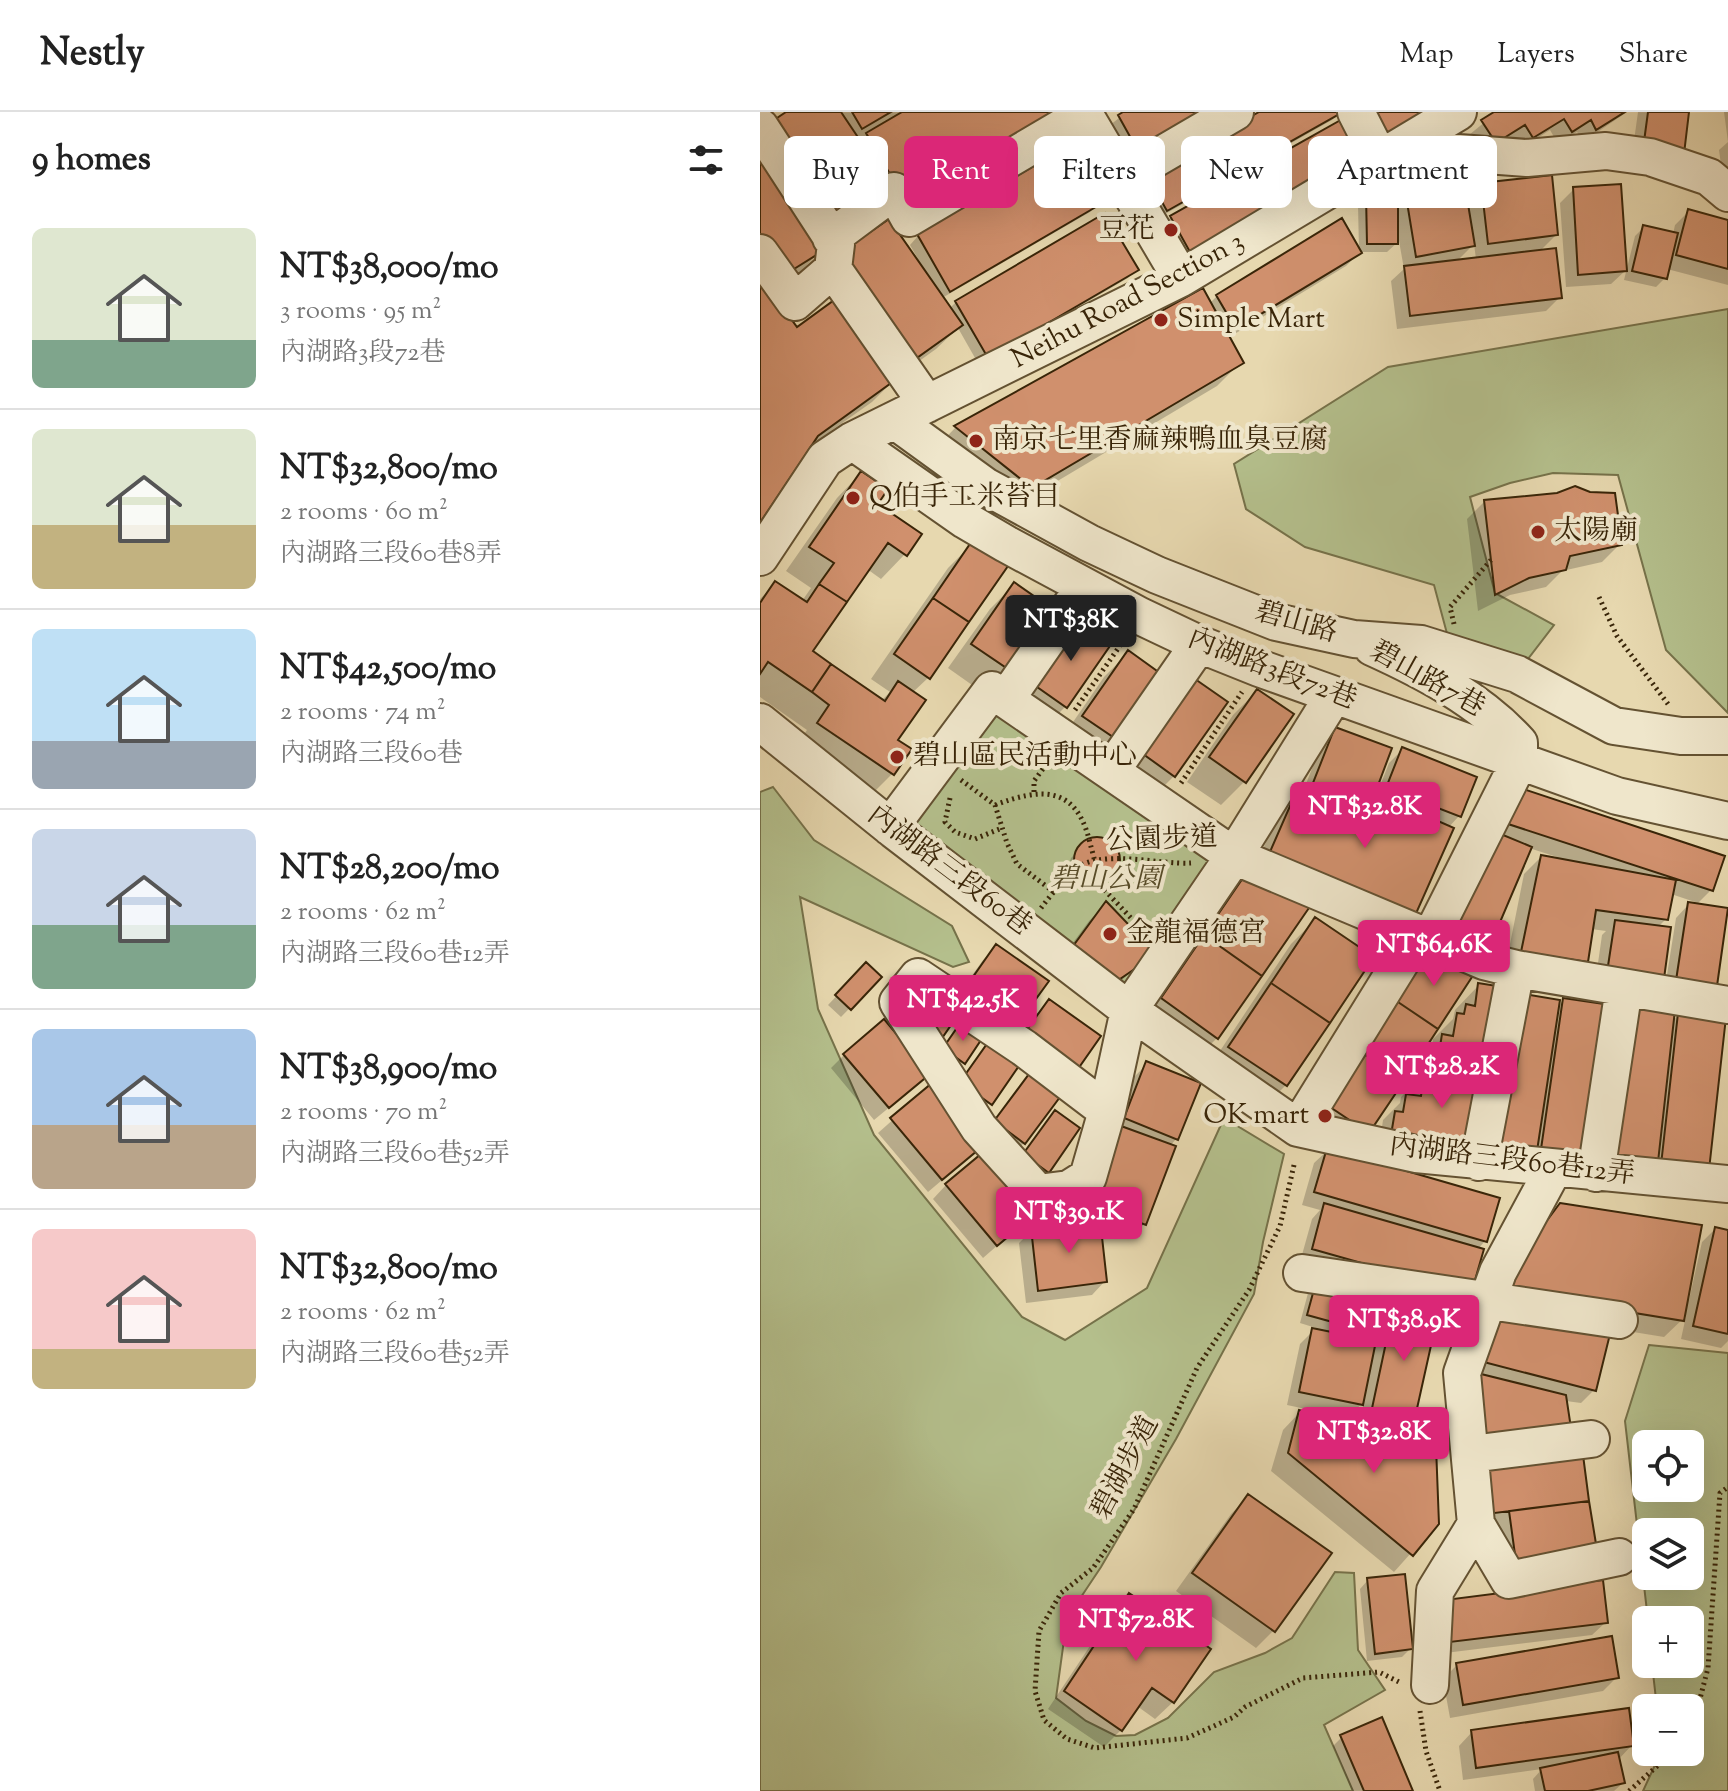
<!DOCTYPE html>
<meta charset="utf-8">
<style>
:root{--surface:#fff;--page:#f6f6f6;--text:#222;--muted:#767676;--line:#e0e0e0;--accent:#db2777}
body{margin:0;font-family:"Sorts Mill Goudy","Noto Serif TC",serif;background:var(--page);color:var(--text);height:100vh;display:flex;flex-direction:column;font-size:30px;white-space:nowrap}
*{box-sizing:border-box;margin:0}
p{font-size:26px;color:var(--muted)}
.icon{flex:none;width:44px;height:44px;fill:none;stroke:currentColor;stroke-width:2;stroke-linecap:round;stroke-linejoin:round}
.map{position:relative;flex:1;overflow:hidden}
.details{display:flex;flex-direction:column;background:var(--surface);width:760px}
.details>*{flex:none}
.guide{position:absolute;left:24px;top:24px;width:760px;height:72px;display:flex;gap:16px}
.controls{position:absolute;left:872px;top:1318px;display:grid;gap:16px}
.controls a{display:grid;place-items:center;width:72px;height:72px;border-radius:12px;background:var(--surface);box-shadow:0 8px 32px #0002;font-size:40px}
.price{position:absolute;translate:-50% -68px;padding:0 18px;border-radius:8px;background:var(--accent);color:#fff;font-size:26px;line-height:52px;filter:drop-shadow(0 2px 4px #0008)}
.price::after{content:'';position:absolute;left:50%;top:48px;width:24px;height:18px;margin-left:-12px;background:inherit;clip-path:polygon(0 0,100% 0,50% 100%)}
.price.on{background:#222;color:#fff}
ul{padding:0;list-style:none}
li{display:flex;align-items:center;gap:24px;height:200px;padding:0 32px}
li+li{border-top:2px solid var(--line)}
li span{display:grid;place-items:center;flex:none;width:224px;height:160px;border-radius:12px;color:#555}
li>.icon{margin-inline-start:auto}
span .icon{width:96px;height:96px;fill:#fffc;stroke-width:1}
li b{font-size:34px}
h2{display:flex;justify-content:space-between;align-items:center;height:96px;padding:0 32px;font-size:34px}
.pill{padding:0 28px;border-radius:12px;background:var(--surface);box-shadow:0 8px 32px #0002;font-size:28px;line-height:72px}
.pill.on{background:var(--accent);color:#fff}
header{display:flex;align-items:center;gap:48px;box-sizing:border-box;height:112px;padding:0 40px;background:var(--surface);border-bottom:2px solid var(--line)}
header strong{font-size:38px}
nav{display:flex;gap:44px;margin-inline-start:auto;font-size:28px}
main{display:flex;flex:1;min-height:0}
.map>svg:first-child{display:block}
.green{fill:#b4bf8c;stroke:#76724a;stroke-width:2;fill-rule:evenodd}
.shadow{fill:#0003;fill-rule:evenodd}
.building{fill:#d0906d;stroke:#392508;stroke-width:2}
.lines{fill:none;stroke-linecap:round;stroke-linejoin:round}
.minor-casing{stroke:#645232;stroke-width:40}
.path{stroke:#392508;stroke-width:5;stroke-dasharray:2 4;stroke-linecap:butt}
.minor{stroke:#efe6cb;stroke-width:36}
.poi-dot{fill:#8f2418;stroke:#efe6cb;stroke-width:3}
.labels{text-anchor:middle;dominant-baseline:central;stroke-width:8;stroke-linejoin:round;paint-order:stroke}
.poi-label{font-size:28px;fill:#392508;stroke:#efe6cb;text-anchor:start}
.street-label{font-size:28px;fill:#392508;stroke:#efe6cb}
.park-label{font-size:28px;font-style:italic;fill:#584c29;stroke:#efe6cb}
</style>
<header>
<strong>Nestly</strong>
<nav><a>Map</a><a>Layers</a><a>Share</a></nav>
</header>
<main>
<section class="details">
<h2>9 homes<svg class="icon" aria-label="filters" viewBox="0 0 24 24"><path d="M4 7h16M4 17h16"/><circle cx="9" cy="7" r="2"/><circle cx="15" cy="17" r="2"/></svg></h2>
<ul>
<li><span style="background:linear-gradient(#dfe7d0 70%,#7fa58c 0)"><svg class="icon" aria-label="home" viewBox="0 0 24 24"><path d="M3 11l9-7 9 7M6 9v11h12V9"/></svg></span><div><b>NT$38,000/mo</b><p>3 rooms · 95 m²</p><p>內湖路3段72巷</p></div></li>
<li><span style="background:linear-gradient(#dfe7d0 60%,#c2b280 0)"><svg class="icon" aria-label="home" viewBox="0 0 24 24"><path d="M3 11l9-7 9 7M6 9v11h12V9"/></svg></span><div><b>NT$32,800/mo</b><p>2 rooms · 60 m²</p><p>內湖路三段60巷8弄</p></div></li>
<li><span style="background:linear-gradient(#bfe0f5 70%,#9aa5b1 0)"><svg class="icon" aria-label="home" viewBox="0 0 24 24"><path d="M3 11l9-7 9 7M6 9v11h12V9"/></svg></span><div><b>NT$42,500/mo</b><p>2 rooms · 74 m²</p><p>內湖路三段60巷</p></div></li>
<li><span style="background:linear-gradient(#c9d6e8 60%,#7fa58c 0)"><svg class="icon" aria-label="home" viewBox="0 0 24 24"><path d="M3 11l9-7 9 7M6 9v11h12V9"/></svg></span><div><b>NT$28,200/mo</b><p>2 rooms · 62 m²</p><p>內湖路三段60巷12弄</p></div></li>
<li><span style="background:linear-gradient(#a9c7e8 60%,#b9a48a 0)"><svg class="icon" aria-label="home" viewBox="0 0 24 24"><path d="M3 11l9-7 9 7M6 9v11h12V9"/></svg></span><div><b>NT$38,900/mo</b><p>2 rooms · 70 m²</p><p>內湖路三段60巷52弄</p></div></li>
<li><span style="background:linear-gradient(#f6c9c9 75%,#c2b280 0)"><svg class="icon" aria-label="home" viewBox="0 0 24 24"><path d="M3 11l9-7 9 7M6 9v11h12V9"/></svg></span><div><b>NT$32,800/mo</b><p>2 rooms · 62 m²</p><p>內湖路三段60巷52弄</p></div></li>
</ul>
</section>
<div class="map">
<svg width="968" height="1679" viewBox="0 0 968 1679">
<rect width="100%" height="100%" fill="#e7d8af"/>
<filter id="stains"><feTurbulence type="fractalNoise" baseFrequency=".0025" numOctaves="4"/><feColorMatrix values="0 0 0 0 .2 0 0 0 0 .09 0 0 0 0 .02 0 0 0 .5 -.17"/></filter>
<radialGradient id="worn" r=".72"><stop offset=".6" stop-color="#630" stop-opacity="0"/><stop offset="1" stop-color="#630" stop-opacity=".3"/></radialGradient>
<path class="green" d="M968,197V601L906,538L858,363L793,361L750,371L710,385L735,481L794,513L761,556L689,529L674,473L545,435L486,397L474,352L628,255Z
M233,589L469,748L370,893L138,715Z
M13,675L54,728L192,814L209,850L193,855L40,785L58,897L114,1023L262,1205L305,1228L387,1176L464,1006L524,1042L503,1130L494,1182L416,1327L341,1455L307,1506L296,1586L326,1609L356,1624L375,1623L408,1606L454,1560L505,1541L532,1526L575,1460L594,1461L598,1538L625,1578L564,1613L593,1679H0V680Z
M889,1233L968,1241V1679H883L901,1640H930V1596H897L892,1552H930V1508H888L865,1309ZM886,1332H930V1376H886ZM886,1420H930V1464H886Z"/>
<path class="shadow" d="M30,0H293L130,112L156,149L158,147L150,133L158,124L338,91L330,100L182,186L189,197L196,190L376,157L368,166L219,253L198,216L176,237L137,265L112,290L47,336L0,407V25ZM109,91L122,114L57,167L74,191L37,218L9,180L39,161Z
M367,0H452L369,46L350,13Z
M503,0H580L572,8L398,106L379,73Z
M737,0H867L823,30L817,20L798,32L790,18L759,38L751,25L722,43L709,23Z
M878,0H927L871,50Z
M964,0H968V83H965L959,38L968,30Z
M595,49L420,147L403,114L411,105Z
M722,73L796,123L779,140L800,185L786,199L637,217L631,169L644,157L639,129L627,140H600L586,154L468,226L481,250L457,274L247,399L172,340L195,316L442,179L449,192L457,184L599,139L598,93L607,84L636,90L646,80L707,96H710L709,86ZM714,132L716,147L697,149Z
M814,77L865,159L851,172L806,175L800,91Z
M929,99L968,110V173L907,157L905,166L896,175L864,168L875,124L884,115L913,122L915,113Z
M101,361L116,392L145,442L121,467L107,457L50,540L121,589L130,580L111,567L188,456L212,432L168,566L152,581L136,628L149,637L132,662L108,686L35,635L47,618L0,585V487L16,471L42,489L51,476L26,459L77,386Z
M724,390L860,432L842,450L802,459L786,475L750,483L718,499L707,407Z
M254,473L246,556L222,580L188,556L230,497Z
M291,532H349L305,595L281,619L247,595Z
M368,541L401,564L333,652L300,629L344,565Z
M497,579L485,669L461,693L427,670L473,603Z
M411,594L414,664L390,688L360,667Z
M575,617L616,672L620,674L629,651L642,638L699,704L688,716L493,760L520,698L538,680L542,682L562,631ZM610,688L622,693L607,711L595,706Z
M741,690L951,778L938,791L911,782L906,807L834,879L842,823L846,819L831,817L826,849L809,866L745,857L764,762L781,745L797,748V745L769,736L728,835Z
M340,728L352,734L358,746L354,760L334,778H321L311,770L307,758L311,746L326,731Z
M486,766L457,926L433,950L378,911L461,790Z
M346,792L377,853L359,871L292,859L329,809Z
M929,792L941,893L903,888L916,806Z
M555,808L526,973L502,997L446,960L531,832Z
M237,835L259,908L246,921L196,886L223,848Z
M106,853L120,865L81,905L68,893Z
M646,863L585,1043L725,1129L718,1137L709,1181L540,1150L552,1107L560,1098L542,1093L554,1051L568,1038L544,1017Z
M719,873L711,1034L612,1025L622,1015L623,1008L640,991L641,985L655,971L659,949L672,936L673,927L693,907L695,898Z
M804,888L827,1043L769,1050L796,896Z
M289,889L264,1031L255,1039L227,1019L274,958L260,949L222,1000L193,980L230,932L247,944L276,903Z
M919,903L947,1057L889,1065L911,910Z
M84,943L154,975L114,1008L71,956Z
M387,952L416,1027L410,1034L413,1035L384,1112L371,1126L339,1114L345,1169L332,1183L266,1191L259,1131L272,1118L330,1110L319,1106L374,965Z
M172,973L208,1046L168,1080L118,1021Z
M295,1000L287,1059L279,1068L256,1052Z
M186,1073L277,1099L223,1146L173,1087Z
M801,1093L929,1188L942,1130L955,1117L968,1120V1229L961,1236L921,1227L926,1204L904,1225L799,1208L834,1278L821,1291L700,1275L783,1110Z
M557,1172L614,1221L606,1229L617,1232L622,1209L635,1195L652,1309L636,1325L677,1412L634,1460L511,1359L523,1318L540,1300L598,1316L604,1289L588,1306L527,1293L540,1232L556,1216L540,1211L548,1181Z
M709,1371L834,1437L743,1463Z
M489,1384L569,1442L513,1519L496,1536L416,1479L471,1402Z
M608,1468L650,1537L642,1545L607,1549L600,1477Z
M370,1484L413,1590L395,1607L377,1594L361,1618L344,1635L288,1597L352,1501Z
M673,1503L846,1510L832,1523L677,1542Z
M697,1553L857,1565L843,1579L690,1606L683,1567Z
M712,1620L872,1633L858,1648L863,1671L854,1679H775L773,1667L782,1657L703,1668L699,1634Z
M582,1625L651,1679H592L573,1634Z"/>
<path class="building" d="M26,0H81L130,73L79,107L14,8Z
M92,0H131L102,17Z
M142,0H296L148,93L106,21Z
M363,0H448L378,39L358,3Z
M499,0H583L407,99L387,63Z
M608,0H680L626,31Z
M734,0H865L836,18L831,8L812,20L804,7L773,26L765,13L736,31L721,8Z
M888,0H929L924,42L883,37Z
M586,5L606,41L430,140L410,104Z
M308,34L341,92L190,180L157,122Z
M0,35L66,137L26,162L0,122Z
M792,63L798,123L728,132L721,71Z
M704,68L715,134L656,145L645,78Z
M861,72L867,159L818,163L813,75Z
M606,82H638V132H607Z
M928,97L968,108V157L916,143Z
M345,101L379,158L228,246L195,189Z
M582,106L602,141L476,217L456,183Z
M129,107L203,213L154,248L80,141Z
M883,113L918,121L907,167L872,159Z
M796,136L802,186L650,204L644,154Z
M0,164L37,215L77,186L138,266L58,324L0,411Z
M443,176L484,251L272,376L194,314Z
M101,359L128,377L118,392L162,422L147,444L128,431L87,490L59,472L74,451L49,435Z
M815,374L830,380L855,381L862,433L810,444L806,458L769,466L735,483L724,388L797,381Z
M212,429L248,454L209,510L173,486Z
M15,469L47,490L59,472L87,490L53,539L71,552L52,580L8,550L0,562V491Z
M254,470L291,496L248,557L211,532Z
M173,486L209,510L170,567L134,542Z
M315,506L352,531L307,596L270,570Z
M368,538L404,564L359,629L322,604Z
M71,552L125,589L138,569L166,588L138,628L152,637L134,663L57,611L69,593L52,580Z
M435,567L468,590L415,665L383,642Z
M497,577L534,602L486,671L449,645Z
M575,615L632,636L611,692L553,671Z
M642,635L717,665L701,705L626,676Z
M754,674L965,744L953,779L742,710Z
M537,678L614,712L626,686L694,716L654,806L509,742Z
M731,718L772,735L729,836L689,820Z
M314 748a23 23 0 1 1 46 0a23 23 0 1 1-46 0Z
M781,743L916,768L908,808L836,798L828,850L761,840Z
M485,763L551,793L502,864L444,823Z
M346,789L391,836L379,854L360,867L346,866L308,841Z
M928,790L968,796L956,881L915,875Z
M555,805L614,845L570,911L511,871Z
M855,808L911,815L903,874L846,867Z
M444,823L502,864L458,927L401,886Z
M236,832L289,869L260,909L208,872Z
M669,836L712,865L678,917L635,888Z
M106,850L122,865L91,898L75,883Z
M511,871L570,911L527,974L468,935Z
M718,871L737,874L723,967L676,960L682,922L693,924L697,901L704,902L706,892L715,894Z
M752,880L800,888L777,1039L729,1032Z
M803,886L851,893L829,1044L781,1037Z
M177,887L198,903L180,929L158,914Z
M289,887L341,924L313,964L260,927Z
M635,888L678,917L644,969L601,940Z
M866,892L915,898L898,1050L849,1045Z
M918,901L966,905L949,1058L901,1053Z
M124,907L170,962L129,996L83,942Z
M201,910L223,925L205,952L183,936Z
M229,929L261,951L232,993L200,970Z
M601,940L644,969L609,1021L567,993Z
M386,949L441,971L418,1028L364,1006Z
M272,958L303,981L265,1032L234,1009Z
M665,958L723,967L713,1035L631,1023L635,999L643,1000L646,982L661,984Z
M172,971L224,1033L182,1068L130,1006Z
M295,998L320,1016L289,1061L263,1042Z
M361,1014L416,1034L386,1113L331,1093Z
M567,1036L740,1086L727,1130L554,1080Z
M227,1037L279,1099L237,1134L185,1072Z
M564,1091L724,1137L711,1182L552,1137Z
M800,1091L942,1113L924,1209L751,1181L753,1154Z
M340,1107L347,1170L278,1179L271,1116Z
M955,1115L968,1118V1222L933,1214Z
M556,1170L625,1190L616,1222L547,1203Z
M730,1192L850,1222L836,1279L716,1248Z
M634,1193L678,1202L654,1310L611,1301Z
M552,1216L616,1229L603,1293L539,1280Z
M713,1260L806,1283L811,1316L716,1325Z
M539,1298L676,1334L679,1412L653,1444L528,1341Z
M823,1343L829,1389L727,1402L721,1356Z
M488,1382L572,1441L515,1520L432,1461Z
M829,1389L837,1438L756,1450L749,1399Z
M645,1462L653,1537L615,1542L607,1466Z
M843,1468L848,1511L690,1530L685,1488Z
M369,1481L451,1537L414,1591L392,1576L362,1619L304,1579Z
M852,1524L859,1566L703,1593L696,1551Z
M869,1596L874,1634L716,1656L711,1618Z
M622,1605L653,1679H604L580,1623Z
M858,1640L865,1671L828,1679H785L780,1656Z"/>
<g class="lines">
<defs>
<path id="minor" d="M323,0L421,166
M596,0L620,47
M0,15L76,132L73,157L167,292
M644,33L699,41L767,46L846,39L890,45L949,65L968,81
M362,66L475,0
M71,126L134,79L149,106L325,2
M0,141L35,190L73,157
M134,308L225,374L329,431L397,463L516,510L594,527L661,532L757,562L854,614L921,624H968
M92,329L205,408L246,432L380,504L439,532L499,556L857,684L968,709
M0,445L65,347L92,329L421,166L698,0
M612,535C665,559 720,588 759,631V650L670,827
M246,587L324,475
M0,610L134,718L369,898L538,1016L656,1042L968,1072
M351,659L439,532
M130,715L232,578L474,744L724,849L756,857L968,893
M347,999L264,936L158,865L138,890L219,1016L278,1081L309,1077L328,1065L347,999L369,898L474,744L574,583
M538,1016L658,822
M719,1050L756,857
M836,1061L864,876
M542,1161L859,1208
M711,1342L831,1327
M716,1412L749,1468L859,1445
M670,1573L675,1479L716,1412L702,1261L738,1160L794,1056"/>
</defs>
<use href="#minor" class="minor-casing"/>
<path class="path" d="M839,485L857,524L908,592
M694,512L690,495L731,448
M315,598L364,528
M201,668L235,693L247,731L257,752L294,780
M421,671L482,580
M274,680V669L288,650
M190,686L185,710L195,720L215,727L242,716
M235,693C280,676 315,673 329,727C333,743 337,754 338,771L387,823
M281,796C291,783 302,769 314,758C338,736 400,753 431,751
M534,1053L520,1114L489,1178L437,1256L374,1397L333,1456L301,1481L279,1519L275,1579L284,1608L307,1627L335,1636L427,1626L474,1605L485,1595L543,1566L619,1560L639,1570
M660,1599L666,1639L680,1679
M930,1625L948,1556L960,1381L968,1375
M869,1679L913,1640"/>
<use href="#minor" class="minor"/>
</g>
<g class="poi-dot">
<circle cx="411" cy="118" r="8"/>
<circle cx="401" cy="208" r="8"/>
<circle cx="216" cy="329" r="8"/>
<circle cx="93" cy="386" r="8"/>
<circle cx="778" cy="420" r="8"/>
<circle cx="137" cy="645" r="8"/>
<circle cx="350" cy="822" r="8"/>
<circle cx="565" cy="1004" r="8"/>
</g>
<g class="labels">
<g class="poi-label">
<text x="395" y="118" text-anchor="end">豆花</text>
<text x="417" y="208">Simple Mart</text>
<text x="232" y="329">南京七里香麻辣鴨血臭豆腐</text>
<text x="109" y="386">Q伯手工米苔目</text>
<text x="794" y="420">太陽廟</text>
<text x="153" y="645">碧山區民活動中心</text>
<text x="366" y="822">金龍福德宮</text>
<text x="549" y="1004" text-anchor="end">OK mart</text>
</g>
<g class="street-label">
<text transform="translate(368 189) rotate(-28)">Neihu Road Section 3</text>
<text transform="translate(536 511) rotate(16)">碧山路</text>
<text transform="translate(512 558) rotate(21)">內湖路3段72巷</text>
<text transform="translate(667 568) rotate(29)">碧山路7巷</text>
<text transform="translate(402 728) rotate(-2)">公園步道</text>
<text transform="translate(189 759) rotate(37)">內湖路三段60巷</text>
<text transform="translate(752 1049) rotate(7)">內湖路三段60巷12弄</text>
<text transform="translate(366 1356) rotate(-62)">碧湖步道</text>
</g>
<g class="park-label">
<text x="346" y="768">碧山公園</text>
</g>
</g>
<rect width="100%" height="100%" filter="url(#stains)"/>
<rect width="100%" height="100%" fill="url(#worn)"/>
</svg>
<div class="controls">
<a><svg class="icon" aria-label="locate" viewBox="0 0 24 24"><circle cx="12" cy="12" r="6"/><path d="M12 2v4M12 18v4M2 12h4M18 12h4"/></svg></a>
<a><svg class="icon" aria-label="layers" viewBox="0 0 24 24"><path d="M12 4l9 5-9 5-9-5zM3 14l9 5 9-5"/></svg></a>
<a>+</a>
<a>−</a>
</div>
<b class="price on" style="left:311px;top:551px">NT$38K</b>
<b class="price" style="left:605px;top:738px">NT$32.8K</b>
<b class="price" style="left:674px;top:876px">NT$64.6K</b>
<b class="price" style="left:203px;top:931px">NT$42.5K</b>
<b class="price" style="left:682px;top:998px">NT$28.2K</b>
<b class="price" style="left:309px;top:1143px">NT$39.1K</b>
<b class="price" style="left:644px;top:1251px">NT$38.9K</b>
<b class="price" style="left:614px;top:1363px">NT$32.8K</b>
<b class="price" style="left:376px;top:1551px">NT$72.8K</b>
<div class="guide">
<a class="pill">Buy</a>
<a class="pill on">Rent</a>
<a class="pill">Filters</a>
<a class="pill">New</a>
<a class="pill">Apartment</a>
</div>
</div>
</main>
